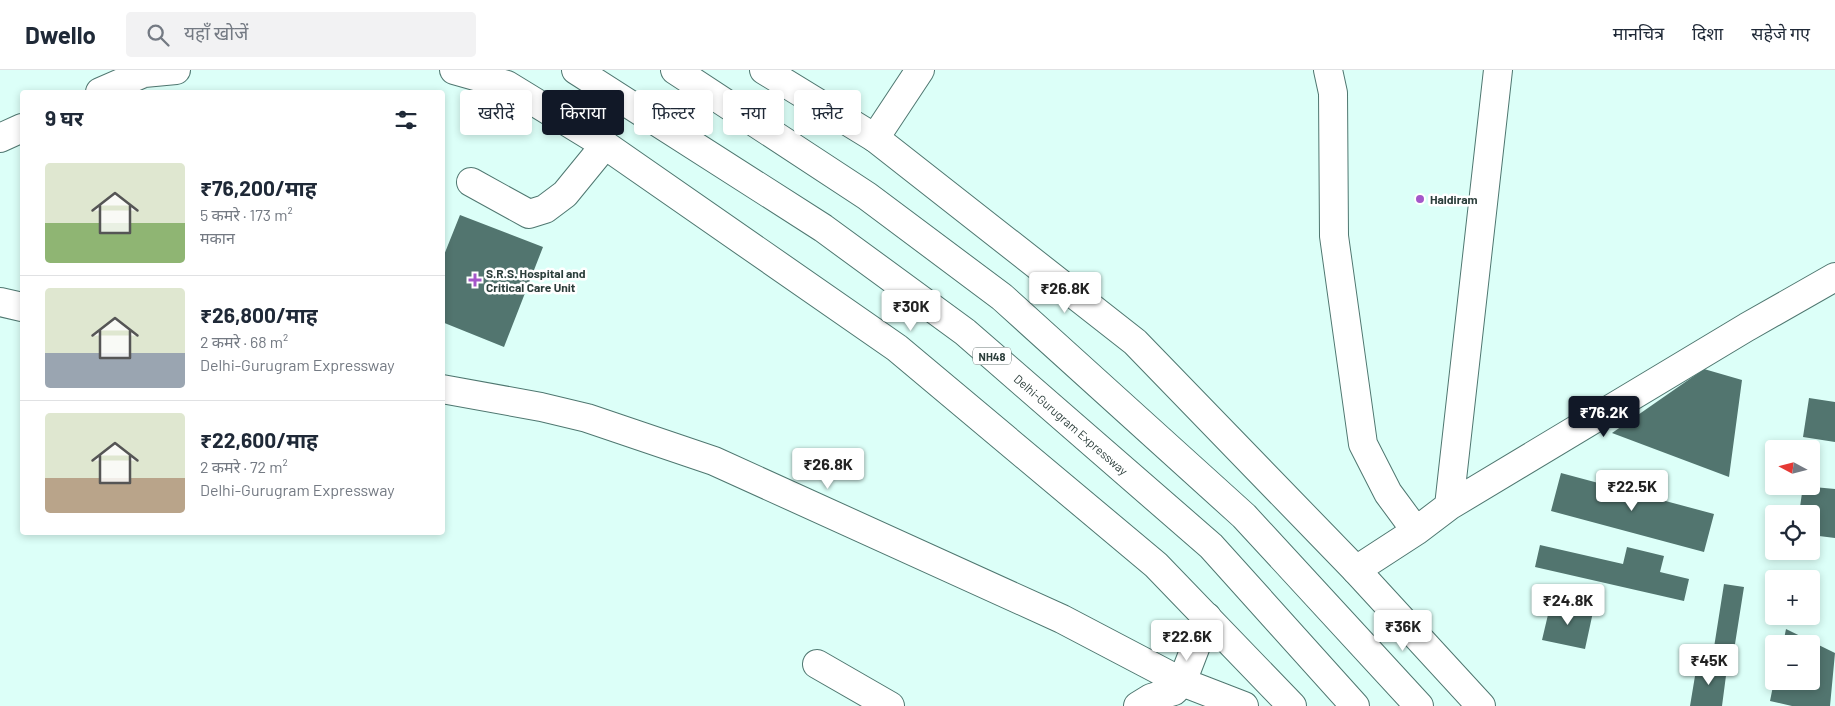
<!DOCTYPE html>
<html lang="hi">
<meta charset="utf-8">
<style>
:root{--surface:#fff;--page:#f2f2f3;--text:#1f2937;--muted:#747a83;--line:#e0e1e3;--accent:#111827}
body{margin:0;font-family:Barlow,"Noto Sans Devanagari",sans-serif;background:var(--page);color:var(--text);height:100vh;display:flex;flex-direction:column;font-size:19px;white-space:nowrap}
*{box-sizing:border-box;margin:0}
p{font-size:16px;color:var(--muted)}
.icon{flex:none;width:28px;height:28px;fill:none;stroke:currentColor;stroke-width:2;stroke-linecap:round;stroke-linejoin:round}
.map{position:relative;flex:1;overflow:hidden}
.drawer{position:absolute;left:20px;top:20px;width:425px;height:445px;display:flex;flex-direction:column;background:var(--surface);border-radius:5px;box-shadow:0 2px 8px #0003}
.drawer>*{flex:none}
.guide{position:absolute;left:460px;top:20px;width:475px;height:45px;display:flex;gap:10px}
.needle{width:32px;rotate:277deg}
.buttons{position:absolute;left:1765px;top:370px;display:grid;gap:10px}
.buttons a{display:grid;place-items:center;width:55px;height:55px;border-radius:5px;background:var(--surface);box-shadow:0 2px 8px #0003;font-size:25px}
.price{position:absolute;translate:-50% -42px;padding:0 11px;border-radius:5px;background:#fff;color:#222;font-size:16px;line-height:32px;filter:drop-shadow(0 1px 2px #0008)}
.price::after{content:'';position:absolute;left:50%;top:30px;width:15px;height:11px;margin-left:-8px;background:inherit;clip-path:polygon(0 0,100% 0,50% 100%)}
.price.on{background:var(--accent);color:#fff}
ul{padding:0;list-style:none}
li{display:flex;align-items:center;gap:15px;height:125px;padding:0 25px}
li+li{border-top:1px solid var(--line)}
li span{display:grid;place-items:center;flex:none;width:140px;height:100px;border-radius:5px;color:#555}
li>.icon{margin-inline-start:auto}
span .icon{width:60px;height:60px;fill:#fffc;stroke-width:1}
li b{font-size:21px}
h2{display:flex;justify-content:space-between;align-items:center;height:60px;padding:0 25px;font-size:21px}
.pill{padding:0 18px;border-radius:5px;background:var(--surface);box-shadow:0 2px 8px #0003;font-size:18px;line-height:45px}
.pill.on{background:var(--accent);color:#fff}
header{display:flex;align-items:center;gap:30px;box-sizing:border-box;height:70px;padding:0 25px;background:var(--surface);border-bottom:1px solid var(--line)}
header strong{font-size:24px}
nav{display:flex;gap:28px;margin-inline-start:auto;font-size:18px}
.search{width:350px;height:45px;background:var(--page);display:flex;align-items:center;gap:12px;box-sizing:border-box;padding:0 18px;border-radius:5px;color:var(--muted);font-size:19px}
.map>svg:first-child{display:block}
.building{fill:#52756f}
.lines{fill:none;stroke-linecap:round;stroke-linejoin:round}
.minor-casing{stroke:#4f7770;stroke-width:30}
.major-casing{stroke:#4f7770;stroke-width:30}
.highway-casing{stroke:#4f7770;stroke-width:30}
.minor{stroke:#fff;stroke-width:28}
.major{stroke:#fff;stroke-width:28}
.highway{stroke:#fff;stroke-width:28}
.poi-dot{fill:#a457c9;stroke:#fff;stroke-width:2}
.labels{text-anchor:middle;dominant-baseline:central;stroke-width:5;stroke-linejoin:round;paint-order:stroke}
.shield{fill:#fff;stroke:#6b7876;stroke-width:1}
.shield-label{font-size:11px;font-weight:bold;fill:#2c3e3b}
.poi-label{font-size:12px;font-weight:bold;fill:#2c3e3b;stroke:#fff;text-anchor:start}
.street-label{font-size:12px;fill:#2c3e3b;stroke:#fff}
</style>
<header>
<strong>Dwello</strong>
<div class="search"><svg class="icon" aria-label="search" viewBox="0 0 24 24"><circle cx="10" cy="10" r="6"/><path d="M15 15l6 6"/></svg>यहाँ खोजें</div>
<nav><a>मानचित्र</a><a>दिशा</a><a>सहेजे गए</a></nav>
</header>
<div class="map">
<svg width="1835" height="636" viewBox="0 0 1835 636">
<rect width="100%" height="100%" fill="#dcfff8"/>
<path class="building" d="M460,145L543,177L504,277L442,252V190Z
M1704,299L1742,310L1729,407L1612,363Z
M1809,328L1835,332V372L1803,367Z
M1561,403L1714,444L1704,482L1551,441Z
M1803,416L1835,419V468L1811,465V444H1799Z
M1540,475L1623,494L1627,477L1664,486L1660,502L1689,509L1684,531L1535,497Z
M1724,514L1744,517L1732,593L1712,590Z
M1551,532L1593,542L1585,579L1542,570Z
M1786,559L1835,583L1830,636H1792L1770,631L1774,611H1811V574H1783Z
M1697,594L1727,598L1722,636H1690Z"/>
<g class="lines">
<defs>
<path id="minor" d="M1328,0L1333,23L1334,166L1363,374L1388,423L1416,461
M875,68L920,0
M471,112L529,144L545,139L565,124L605,75
M0,232L22,237
M442,319L541,337L587,348L714,391L1062,549L1182,612L1207,547
M1449,436L1498,0
M1356,500L1416,461L1449,436L1747,257L1835,207
M817,594L890,636
M1138,636L1151,628L1174,621L1182,612L1244,636"/>
<path id="major" d="M454,0L507,15L605,75L897,278L1156,495L1292,636
M764,0L875,68L1135,272L1356,500L1481,636
M100,22L144,3L176,0
M0,68L22,58"/>
<g id="highway">
<path id="s1" d="M576,0L823,158L965,262L1211,476L1355,636"/>
<path d="M675,0L867,126L1002,227L1244,446L1419,636"/>
</g>
</defs>
<use href="#minor" class="minor-casing"/>
<use href="#major" class="major-casing"/>
<use href="#highway" class="highway-casing"/>
<use href="#minor" class="minor"/>
<use href="#major" class="major"/>
<use href="#highway" class="highway"/>
</g>
<g class="poi-dot">
<circle cx="1420" cy="129" r="5"/>
<path d="M472.5 202.5h5v5h5v5h-5v5h-5v-5h-5v-5h5z"/>
</g>
<g class="labels">
<rect class="shield" x="973" y="277.5" width="38" height="17" rx="4"/>
<g class="shield-label">
<text x="992" y="286">NH48</text>
</g>
<g class="poi-label">
<text x="1430" y="129">Haldiram</text>
<text x="486" y="203">S.R.S. Hospital and<tspan x="486" dy="14">Critical Care Unit</tspan></text>
</g>
<g class="street-label">
<text stroke="none"><textPath href="#s1" startOffset="610">Delhi-Gurugram Expressway</textPath></text>
</g>
</g>
</svg>
<div class="buttons">
<a><svg class="needle" viewBox="-14 -14 28 28"><path d="M0-13l5 13h-10z" fill="#e53935"/><path d="M0 13l5-13h-10z" fill="#747a83"/></svg></a>
<a><svg class="icon" aria-label="locate" viewBox="0 0 24 24"><circle cx="12" cy="12" r="6"/><path d="M12 2v4M12 18v4M2 12h4M18 12h4"/></svg></a>
<a>+</a>
<a>−</a>
</div>
<b class="price" style="left:1065px;top:244px">₹26.8K</b>
<b class="price" style="left:911px;top:262px">₹30K</b>
<b class="price on" style="left:1604px;top:368px">₹76.2K</b>
<b class="price" style="left:828px;top:420px">₹26.8K</b>
<b class="price" style="left:1632px;top:442px">₹22.5K</b>
<b class="price" style="left:1568px;top:556px">₹24.8K</b>
<b class="price" style="left:1403px;top:582px">₹36K</b>
<b class="price" style="left:1187px;top:592px">₹22.6K</b>
<b class="price" style="left:1709px;top:616px">₹45K</b>
<div class="guide">
<a class="pill">खरीदें</a>
<a class="pill on">किराया</a>
<a class="pill">फ़िल्टर</a>
<a class="pill">नया</a>
<a class="pill">फ़्लैट</a>
</div>
<section class="drawer">
<h2>9 घर<svg class="icon" aria-label="filters" viewBox="0 0 24 24"><path d="M4 7h16M4 17h16"/><circle cx="9" cy="7" r="2"/><circle cx="15" cy="17" r="2"/></svg></h2>
<ul>
<li><span style="background:linear-gradient(#dfe7d0 60%,#8fb573 0)"><svg class="icon" aria-label="home" viewBox="0 0 24 24"><path d="M3 11l9-7 9 7M6 9v11h12V9"/></svg></span><div><b>₹76,200/माह</b><p>5 कमरे · 173 m²</p><p>मकान</p></div></li>
<li><span style="background:linear-gradient(#dfe7d0 65%,#9aa5b1 0)"><svg class="icon" aria-label="home" viewBox="0 0 24 24"><path d="M3 11l9-7 9 7M6 9v11h12V9"/></svg></span><div><b>₹26,800/माह</b><p>2 कमरे · 68 m²</p><p>Delhi-Gurugram Expressway</p></div></li>
<li><span style="background:linear-gradient(#dfe7d0 65%,#b9a48a 0)"><svg class="icon" aria-label="home" viewBox="0 0 24 24"><path d="M3 11l9-7 9 7M6 9v11h12V9"/></svg></span><div><b>₹22,600/माह</b><p>2 कमरे · 72 m²</p><p>Delhi-Gurugram Expressway</p></div></li>
</ul>
</section>
</div>
